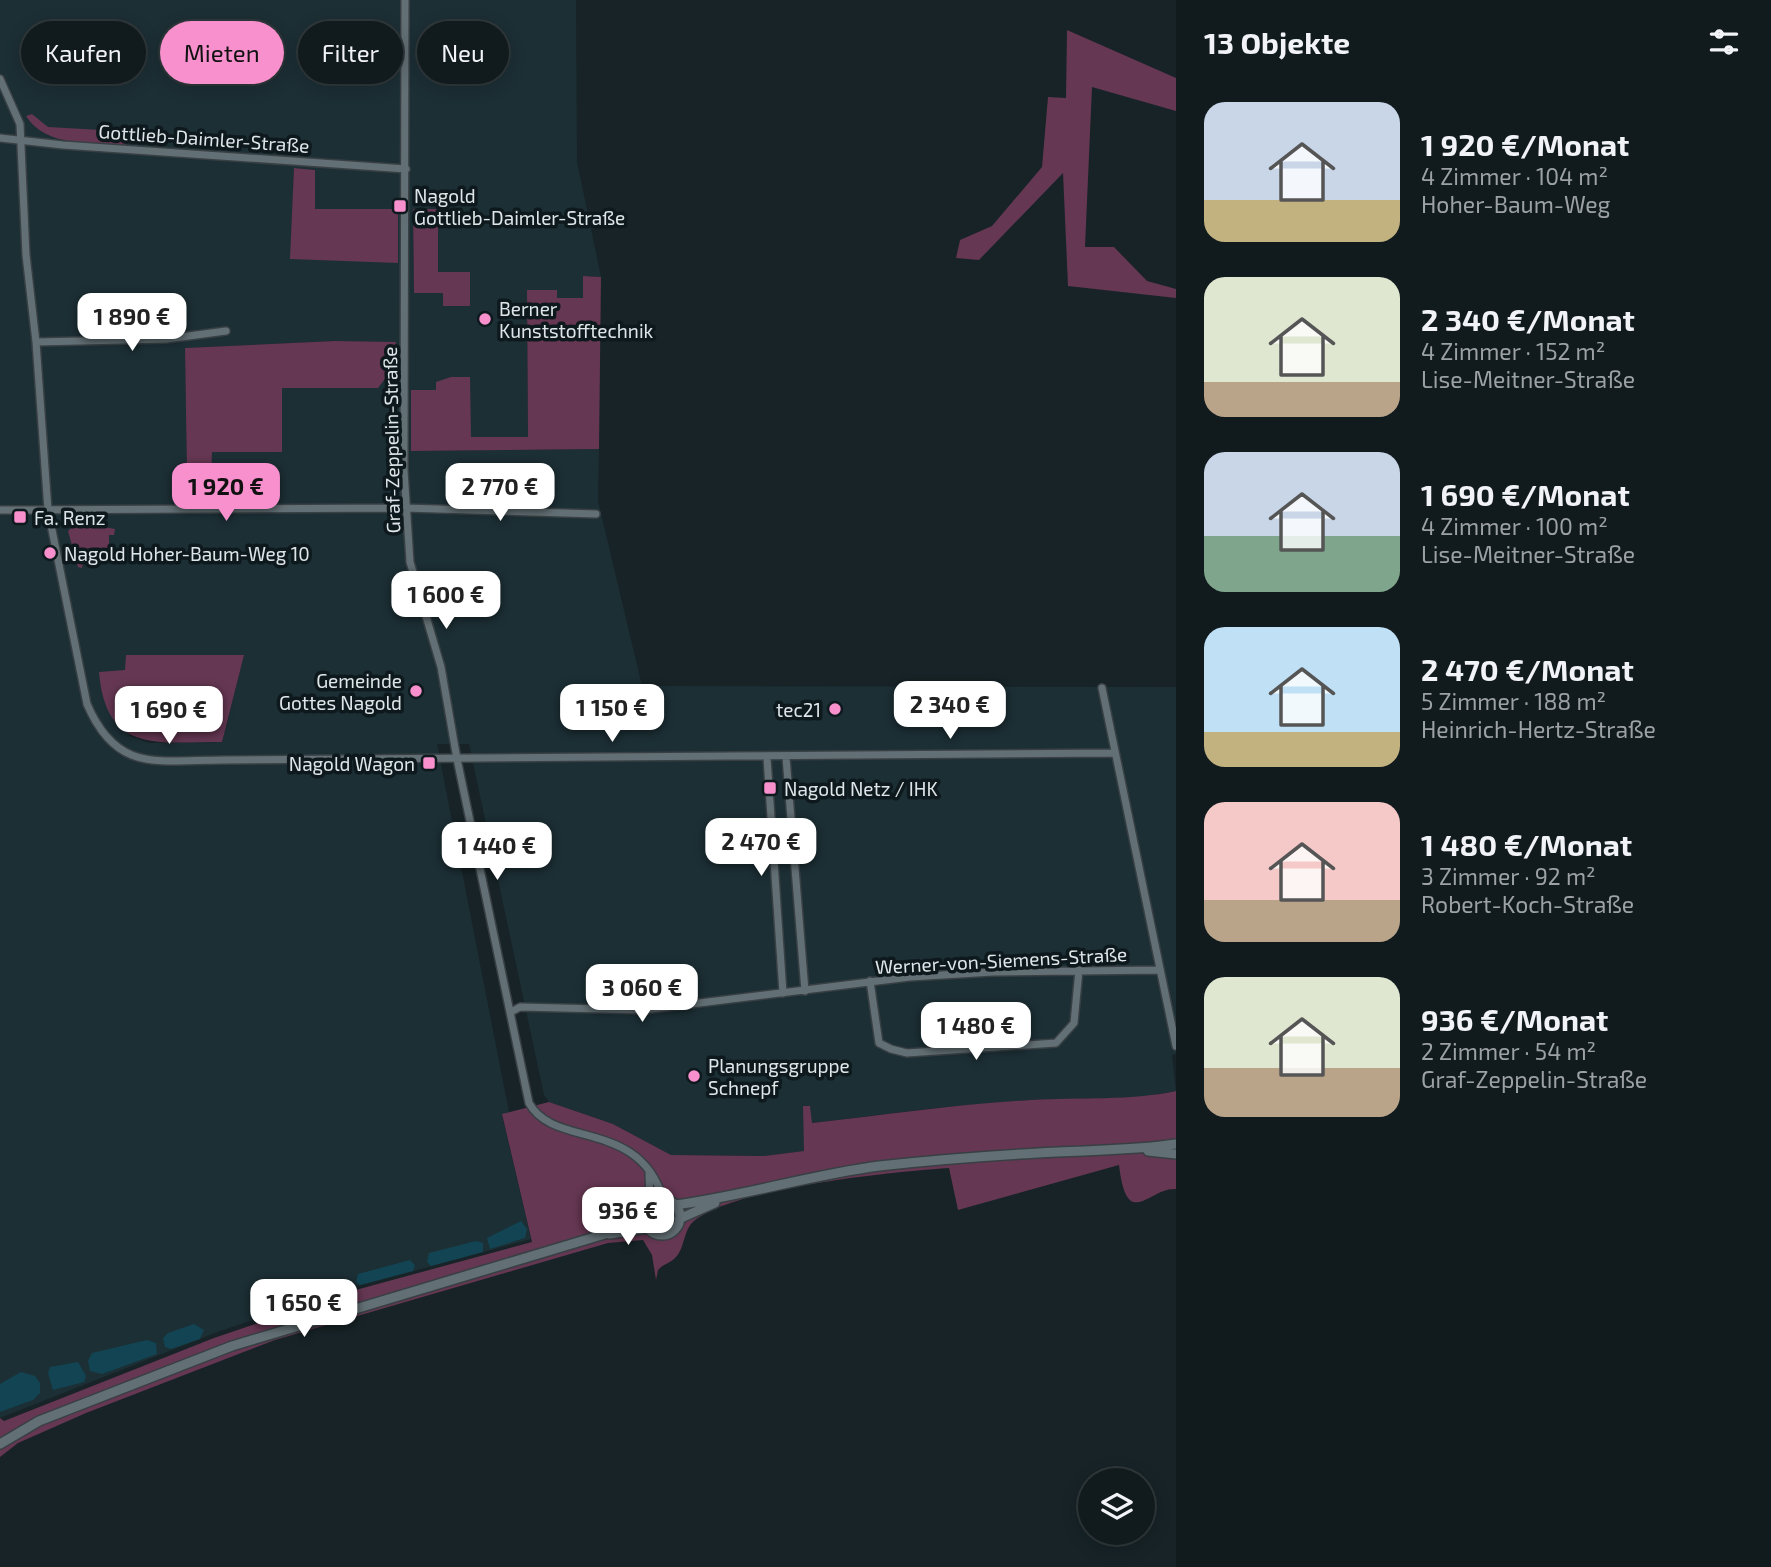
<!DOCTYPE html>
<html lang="de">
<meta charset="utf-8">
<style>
:root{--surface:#111a1d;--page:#1a2326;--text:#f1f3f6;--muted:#9ca1a4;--line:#30383b;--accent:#f790cd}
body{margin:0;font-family:"Exo 2",sans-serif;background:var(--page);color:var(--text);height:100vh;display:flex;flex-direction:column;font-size:26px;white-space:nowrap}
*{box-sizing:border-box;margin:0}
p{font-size:23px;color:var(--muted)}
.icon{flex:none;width:38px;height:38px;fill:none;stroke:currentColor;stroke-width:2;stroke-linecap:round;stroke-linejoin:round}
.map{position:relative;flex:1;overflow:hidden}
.details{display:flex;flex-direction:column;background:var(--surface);width:595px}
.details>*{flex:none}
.guide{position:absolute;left:21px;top:21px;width:665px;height:63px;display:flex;gap:14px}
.tools{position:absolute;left:1078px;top:1468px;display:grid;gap:14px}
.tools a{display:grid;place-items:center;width:77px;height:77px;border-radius:50%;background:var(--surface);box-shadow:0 4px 18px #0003,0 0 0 2px var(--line);font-size:35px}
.price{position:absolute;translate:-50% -60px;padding:0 16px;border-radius:14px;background:#fff;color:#222;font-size:23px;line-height:46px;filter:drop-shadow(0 2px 4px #0008)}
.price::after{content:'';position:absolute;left:50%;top:42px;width:21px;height:16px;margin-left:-10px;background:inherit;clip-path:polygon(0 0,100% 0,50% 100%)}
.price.on{background:var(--accent);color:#111}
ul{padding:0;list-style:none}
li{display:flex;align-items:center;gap:21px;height:175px;padding:0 28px}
li span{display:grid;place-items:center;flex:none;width:196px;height:140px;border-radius:21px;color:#555}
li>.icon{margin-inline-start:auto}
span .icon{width:84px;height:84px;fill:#fffc;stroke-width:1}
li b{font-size:30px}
h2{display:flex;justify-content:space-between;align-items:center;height:84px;padding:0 28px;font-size:30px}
.pill{padding:0 24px;border-radius:32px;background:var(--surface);box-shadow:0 4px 18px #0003,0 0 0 2px var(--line);font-size:24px;line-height:63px}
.pill.on{background:var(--accent);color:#111}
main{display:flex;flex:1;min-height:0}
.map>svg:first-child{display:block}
.built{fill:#1c2f35;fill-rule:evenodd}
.green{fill:#653752}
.water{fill:#124453}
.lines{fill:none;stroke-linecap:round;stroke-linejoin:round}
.minor-casing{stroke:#384044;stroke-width:10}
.tertiary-casing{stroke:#384044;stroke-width:12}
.minor{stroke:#626f74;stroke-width:7}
.tertiary{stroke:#626f74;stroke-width:9}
.poi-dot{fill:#f790cd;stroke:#0e191d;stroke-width:2.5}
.labels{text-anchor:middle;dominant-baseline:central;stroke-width:7;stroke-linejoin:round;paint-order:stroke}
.street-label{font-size:19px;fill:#dfe6e9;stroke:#0e191d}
.poi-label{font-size:19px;fill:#dfe6e9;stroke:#0e191d;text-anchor:start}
</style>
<main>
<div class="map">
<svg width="1176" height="1567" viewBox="0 0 1176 1567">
<rect width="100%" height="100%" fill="#172327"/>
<path class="built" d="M0,0H576L577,162L601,277L583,276V298H557V290H527L528,437L470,438V377H451L436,390H411V451L599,449L598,501L642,686L1176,687V1054L1172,1055L1176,1091L1139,1097L1030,1100L936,1108L811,1123L810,1106H804L805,1151L764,1156L671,1155L613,1124L549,1102L544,1095L469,744H437L509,1112L502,1115L531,1239L344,1290L220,1331L0,1418ZM294,168L315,170L314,209H369L291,259ZM413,209H438V272H470V306H444L443,293H414ZM335,341L396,343L378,388H282L211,452V477H187L185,348ZM126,655H244L222,742L149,743L129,736Z"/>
<path class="green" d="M1067,30L1176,78V111L1092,87L1085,247H1114L1147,281L1176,289V298L1068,286L1063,173L979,260L956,258L960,240L992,226L1042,167L1048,97L1066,98Z
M32,114L48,127L119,131L126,145C92,142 46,148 26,116Z
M294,168L315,170V209H398V263L290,259Z
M413,209H438V272H470V306H443V293H414Z
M583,276L601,277L599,449L411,451V390H436V382L451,377H470L471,437H528L527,290H557V298H583Z
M335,341L396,342L391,371L378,388H282V452H212L211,477H187L185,348Z
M88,524L115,529L114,535H109V560H83L82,568L78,567L68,531L75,525Z
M126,655H244L222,742C157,742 106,754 99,672L125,670Z
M1176,1091V1144L1143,1150L1176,1154V1148V1189C1149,1187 1127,1233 1119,1165L958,1210L949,1168C893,1172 735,1187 694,1221C683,1230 685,1249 675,1258C670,1263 663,1264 658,1270L656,1280L652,1255L643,1240L608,1243L275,1340L86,1413L18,1443L0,1457V1418L4,1421L214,1338L352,1291L532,1242L502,1114L549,1102L613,1124L671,1155L764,1156L804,1151L803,1106H810L812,1123C885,1115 958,1104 1031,1100C1079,1097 1129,1101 1176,1091Z"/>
<path class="water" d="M521,1221L527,1229L525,1238L490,1249L487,1238Z
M476,1241L483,1243V1252L431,1266L427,1262L429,1253Z
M410,1260L415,1265L413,1271L360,1285L356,1282L358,1274Z
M194,1324L204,1330L200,1339L171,1349L165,1347L163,1338L168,1333Z
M147,1340L156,1343L157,1354L102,1374L90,1371L88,1361L92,1353Z
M78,1362L86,1376L84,1382L53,1390L48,1373L50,1367Z
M21,1372L35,1376L40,1383V1393L33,1400L0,1412V1384Z"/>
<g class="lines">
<defs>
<path id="minor" d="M405,0L404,470L410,562L441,667L457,759L529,1103C554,1149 639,1118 663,1199
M0,79L20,124L26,255L36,342L48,510L87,704C117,774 158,760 224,760L1115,753
M0,138L63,145L406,169
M36,342L166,339L226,331
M0,510L405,508L596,514
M1102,688L1176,1046
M786,757L805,991
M767,758L783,993
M870,981L879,1043L891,1049L907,1053L1056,1043L1074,1023L1079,970
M511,1012L520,1007L643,1010L910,977L993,972L1159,970
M649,1172L650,1203"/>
<path id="tertiary" d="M1148,1151L1176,1154
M644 1217a18 18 0 1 1 36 0a18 18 0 1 1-36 0Z
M675,1205C744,1196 810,1175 879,1166C932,1160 985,1156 1038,1153C1085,1150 1130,1151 1176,1144
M679,1219L715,1203
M610,1234L647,1228
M0,1444L39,1421L232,1346L605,1234L644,1216"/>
</defs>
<use href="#minor" class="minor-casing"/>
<use href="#tertiary" class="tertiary-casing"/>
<use href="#minor" class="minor"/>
<use href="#tertiary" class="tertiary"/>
</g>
<g class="poi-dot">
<rect x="393" y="199" width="14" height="14" rx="3.5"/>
<circle cx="485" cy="319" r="7"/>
<rect x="13" y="510" width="14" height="14" rx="3.5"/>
<circle cx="50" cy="553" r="7"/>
<circle cx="416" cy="691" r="7"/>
<circle cx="835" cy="709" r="7"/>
<rect x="422" y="756" width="14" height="14" rx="3.5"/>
<rect x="763" y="781" width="14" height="14" rx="3.5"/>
<circle cx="694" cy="1076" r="7"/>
</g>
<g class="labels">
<g class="street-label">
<text transform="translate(204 138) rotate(4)">Gottlieb-Daimler-Straße</text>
<text transform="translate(391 440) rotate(-91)">Graf-Zeppelin-Straße</text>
<text transform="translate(1001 960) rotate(-3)">Werner-von-Siemens-Straße</text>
</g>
<g class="poi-label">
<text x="414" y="195">Nagold<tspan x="414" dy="22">Gottlieb-Daimler-Straße</tspan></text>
<text x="499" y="308">Berner<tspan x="499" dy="22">Kunststofftechnik</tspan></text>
<text x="34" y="517">Fa. Renz</text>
<text x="64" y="553">Nagold Hoher-Baum-Weg 10</text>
<text x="402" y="680" text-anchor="end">Gemeinde<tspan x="402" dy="22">Gottes Nagold</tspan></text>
<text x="821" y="709" text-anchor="end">tec21</text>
<text x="415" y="763" text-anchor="end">Nagold Wagon</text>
<text x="784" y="788">Nagold Netz / IHK</text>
<text x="708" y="1065">Planungsgruppe<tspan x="708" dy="22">Schnepf</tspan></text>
</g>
</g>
</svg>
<div class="tools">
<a><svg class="icon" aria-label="layers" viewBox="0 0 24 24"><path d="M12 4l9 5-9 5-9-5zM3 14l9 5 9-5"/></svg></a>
</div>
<b class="price" style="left:132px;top:353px">1 890 €</b>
<b class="price on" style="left:226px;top:523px">1 920 €</b>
<b class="price" style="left:500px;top:523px">2 770 €</b>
<b class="price" style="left:446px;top:631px">1 600 €</b>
<b class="price" style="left:950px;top:741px">2 340 €</b>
<b class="price" style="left:612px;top:744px">1 150 €</b>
<b class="price" style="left:169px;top:746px">1 690 €</b>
<b class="price" style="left:761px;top:878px">2 470 €</b>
<b class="price" style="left:497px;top:882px">1 440 €</b>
<b class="price" style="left:642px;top:1024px">3 060 €</b>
<b class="price" style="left:976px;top:1062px">1 480 €</b>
<b class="price" style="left:628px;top:1247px">936 €</b>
<b class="price" style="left:304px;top:1339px">1 650 €</b>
<div class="guide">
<a class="pill">Kaufen</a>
<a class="pill on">Mieten</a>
<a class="pill">Filter</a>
<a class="pill">Neu</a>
</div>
</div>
<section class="details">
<h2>13 Objekte<svg class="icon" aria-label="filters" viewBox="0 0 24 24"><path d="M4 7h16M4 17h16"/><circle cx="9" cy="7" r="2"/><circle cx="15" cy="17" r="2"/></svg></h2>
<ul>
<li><span style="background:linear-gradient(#c9d6e8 70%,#c2b280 0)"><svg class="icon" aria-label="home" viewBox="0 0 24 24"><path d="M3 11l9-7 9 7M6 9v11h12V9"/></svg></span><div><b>1 920 €/Monat</b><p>4 Zimmer · 104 m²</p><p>Hoher-Baum-Weg</p></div></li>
<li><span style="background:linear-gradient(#dfe7d0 75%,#b9a48a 0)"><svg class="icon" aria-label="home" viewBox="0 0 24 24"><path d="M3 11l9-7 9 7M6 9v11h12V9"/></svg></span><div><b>2 340 €/Monat</b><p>4 Zimmer · 152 m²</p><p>Lise-Meitner-Straße</p></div></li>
<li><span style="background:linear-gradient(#c9d6e8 60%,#7fa58c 0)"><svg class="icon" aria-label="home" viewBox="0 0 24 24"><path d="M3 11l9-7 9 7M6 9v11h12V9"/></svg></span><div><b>1 690 €/Monat</b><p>4 Zimmer · 100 m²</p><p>Lise-Meitner-Straße</p></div></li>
<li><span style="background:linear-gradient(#bfe0f5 75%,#c2b280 0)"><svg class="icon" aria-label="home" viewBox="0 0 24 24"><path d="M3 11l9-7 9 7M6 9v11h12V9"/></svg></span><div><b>2 470 €/Monat</b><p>5 Zimmer · 188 m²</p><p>Heinrich-Hertz-Straße</p></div></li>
<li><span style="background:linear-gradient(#f6c9c9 70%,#b9a48a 0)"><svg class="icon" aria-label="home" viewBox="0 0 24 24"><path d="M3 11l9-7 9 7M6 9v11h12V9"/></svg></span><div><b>1 480 €/Monat</b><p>3 Zimmer · 92 m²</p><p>Robert-Koch-Straße</p></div></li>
<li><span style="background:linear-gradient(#dfe7d0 65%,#b9a48a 0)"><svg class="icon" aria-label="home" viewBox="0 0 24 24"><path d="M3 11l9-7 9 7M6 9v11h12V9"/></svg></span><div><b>936 €/Monat</b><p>2 Zimmer · 54 m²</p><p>Graf-Zeppelin-Straße</p></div></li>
</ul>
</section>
</main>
